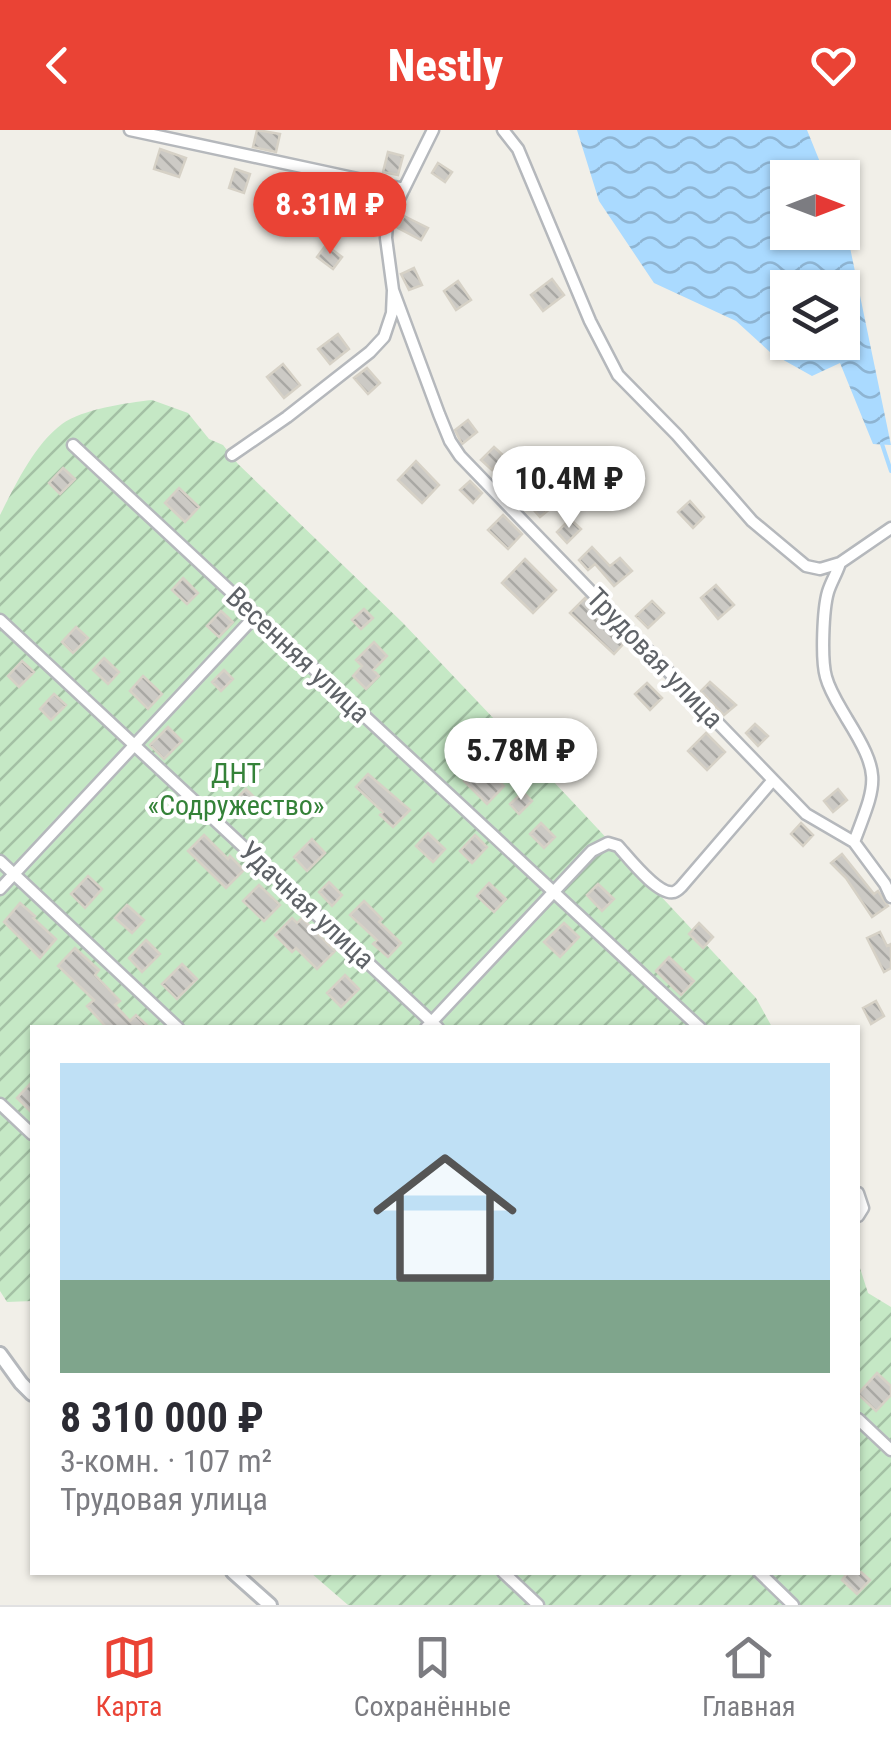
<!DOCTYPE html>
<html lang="ru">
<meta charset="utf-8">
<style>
:root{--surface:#fff;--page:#f7f7f7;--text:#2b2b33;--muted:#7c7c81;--line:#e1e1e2;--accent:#ea4335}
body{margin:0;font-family:"Roboto Condensed",sans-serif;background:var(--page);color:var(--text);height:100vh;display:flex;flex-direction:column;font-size:38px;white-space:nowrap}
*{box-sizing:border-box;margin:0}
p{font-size:32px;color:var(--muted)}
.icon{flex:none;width:55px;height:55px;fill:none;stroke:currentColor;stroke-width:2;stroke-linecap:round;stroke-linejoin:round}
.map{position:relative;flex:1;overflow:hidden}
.panel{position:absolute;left:30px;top:895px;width:830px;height:550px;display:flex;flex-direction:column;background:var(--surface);border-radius:0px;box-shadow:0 2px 8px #0004}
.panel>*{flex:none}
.needle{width:65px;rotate:90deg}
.fabs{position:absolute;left:770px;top:30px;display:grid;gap:20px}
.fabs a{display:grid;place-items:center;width:90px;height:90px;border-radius:0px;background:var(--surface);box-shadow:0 2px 8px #0004;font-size:50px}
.price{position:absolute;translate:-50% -85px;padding:0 22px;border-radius:35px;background:#fff;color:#222;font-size:32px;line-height:65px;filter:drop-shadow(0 2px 5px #0008)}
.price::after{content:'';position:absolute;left:50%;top:60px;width:30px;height:22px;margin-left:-15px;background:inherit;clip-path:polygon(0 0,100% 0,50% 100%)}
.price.active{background:var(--accent);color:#fff}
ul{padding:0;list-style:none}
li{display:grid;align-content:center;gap:20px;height:530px;padding:0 30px}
li span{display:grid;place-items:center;height:310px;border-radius:0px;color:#555}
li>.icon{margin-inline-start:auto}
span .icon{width:180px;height:180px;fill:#fffc;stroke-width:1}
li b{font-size:42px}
header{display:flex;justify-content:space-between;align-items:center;height:130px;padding:0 30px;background:var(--accent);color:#fff;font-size:45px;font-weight:800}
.tab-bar{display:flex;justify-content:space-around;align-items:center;height:140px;border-top:2px solid var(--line);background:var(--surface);font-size:28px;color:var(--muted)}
.tab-bar a{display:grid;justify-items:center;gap:5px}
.tab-bar .active{color:var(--accent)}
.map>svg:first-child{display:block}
.garden{fill:url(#garden-furrows)}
.water{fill:url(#water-waves);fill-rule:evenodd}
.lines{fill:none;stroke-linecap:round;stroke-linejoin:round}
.stream{stroke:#aadaff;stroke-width:4}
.building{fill:url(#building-back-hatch);stroke:#d6d1c6;stroke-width:2.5}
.minor-casing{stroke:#b5b8bc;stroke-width:15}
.tertiary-casing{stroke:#b5b8bc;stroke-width:18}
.minor{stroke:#fff;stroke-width:10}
.tertiary{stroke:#fff;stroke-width:12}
.labels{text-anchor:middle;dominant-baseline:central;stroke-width:8;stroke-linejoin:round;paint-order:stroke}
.street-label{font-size:28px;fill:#5f6368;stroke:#fff}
.park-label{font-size:28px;fill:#348238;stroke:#fff}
</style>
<header><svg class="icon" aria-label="back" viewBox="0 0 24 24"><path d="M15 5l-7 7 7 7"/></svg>Nestly<svg class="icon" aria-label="heart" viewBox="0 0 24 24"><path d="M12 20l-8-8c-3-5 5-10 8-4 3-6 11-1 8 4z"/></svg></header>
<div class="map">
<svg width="891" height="1475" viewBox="0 0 891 1475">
<defs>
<pattern id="garden-furrows" width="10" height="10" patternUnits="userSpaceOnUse" patternTransform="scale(2.5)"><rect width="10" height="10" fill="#c5e8c5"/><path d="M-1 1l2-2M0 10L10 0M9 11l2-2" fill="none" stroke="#a3c0a4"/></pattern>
<pattern id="water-waves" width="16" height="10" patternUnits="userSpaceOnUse" patternTransform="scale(2.5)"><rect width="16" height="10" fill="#aadaff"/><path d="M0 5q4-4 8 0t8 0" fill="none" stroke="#8eb4d2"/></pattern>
<pattern id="building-back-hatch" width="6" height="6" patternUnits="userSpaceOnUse" patternTransform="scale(2.5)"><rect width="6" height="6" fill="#cccac5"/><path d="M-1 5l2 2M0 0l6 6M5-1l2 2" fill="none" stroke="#a9a8a4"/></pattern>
</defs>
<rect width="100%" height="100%" fill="#f1efe8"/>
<path class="garden" d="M152,270L188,283L209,309L223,315L238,334L402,492L569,668L756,868L772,897L32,898V1171L7,1172L0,1161V385C16,354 34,315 62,294C83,279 126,273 152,270Z
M858,1132L868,1163L891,1177V1475H348L311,1443L858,1442Z"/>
<path class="water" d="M577,0H807L826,47L788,48V102H842L843,91L847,103L891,315L873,314L840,233L812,246L771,223L736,191L654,153L599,71ZM788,158H842V212H788Z"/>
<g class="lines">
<path class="stream" d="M882,314L891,341"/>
</g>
<path class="building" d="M257,0L280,4L276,22L253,17Z
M160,19L186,28L179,47L154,39Z
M388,22L403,26L398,45L383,42Z
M438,33L452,42L445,52L432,43Z
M235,39L250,44L244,63L229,58Z
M312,63L325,69L317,87L304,81Z
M404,86L428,98L421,110L398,98Z
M326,115L342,127L333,139L317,127Z
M414,138L422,155L409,160L401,144Z
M552,149L564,165L543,181L531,165Z
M458,151L471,170L456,180L444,161Z
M338,204L349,219L330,234L318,219Z
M283,234L300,255L284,268L267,247Z
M367,238L380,253L368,264L354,248Z
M468,290L477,302L462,314L455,300Z
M494,317L505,327L492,340L481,330Z
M416,331L439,355L422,373L398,350Z
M63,338L75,349L60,364L49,353Z
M532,346L557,373L540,387L516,360Z
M470,351L482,363L473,373L460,360Z
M179,358L199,377L185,392L165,373Z
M690,371L704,387L693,398L678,382Z
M503,385L522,404L508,419L488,400Z
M570,389L581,399L567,413L557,402Z
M592,417L610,436L620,428L632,441L614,456L595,434L588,440L579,430Z
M525,429L556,460L533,483L502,453Z
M183,448L198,463L187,474L172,460Z
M716,455L734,475L718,489L701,468Z
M585,468L604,487L602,489L625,512L614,524L570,483Z
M652,471L664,483L648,498L636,486Z
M364,479L373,488L361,499L352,490Z
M221,481L233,492L219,507L207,496Z
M76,497L88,508L73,523L62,512Z
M374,512L387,526L373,540L379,546L366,559L353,546L362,536L356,530Z
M104,528L119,542L108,554L93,540Z
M22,531L34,542L19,557L8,546Z
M224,540L233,549L221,561L212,552Z
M143,546L162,564L148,579L130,561Z
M710,552L736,575L724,585L701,561Z
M647,553L662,568L650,580L635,564Z
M54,564L66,575L51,590L40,579Z
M755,594L768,606L758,616L746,603Z
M168,597L182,611L164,629L150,615Z
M706,603L725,622L707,640L688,621Z
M481,634L504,656L487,674L464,651Z
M368,644L410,680L393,697L380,685L383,682L356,657Z
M246,659L260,673L246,687L232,673Z
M838,659L847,670L833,682L824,671Z
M523,662L532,671L519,684L510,674Z
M541,693L555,707L544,718L530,704Z
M801,693L813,705L803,716L791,704Z
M428,703L445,719L433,732L416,716Z
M204,705L228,729L230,726L244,740L226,758L188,721Z
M475,705L487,717L472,733L460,721Z
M312,709L325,723L307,741L294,727Z
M842,724L874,764L878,761L888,776L872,787L846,748L831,733Z
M88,746L102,759L85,778L71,764Z
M329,752L342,765L332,776L319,762Z
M489,753L506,769L494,782L477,766Z
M598,754L614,769L602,781L587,765Z
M259,755L280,775L264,791L243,771Z
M364,771L382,789L379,792L401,813L388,827L373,814L377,810L350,785Z
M20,773L35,786L33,788L56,809L40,828L4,792Z
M127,775L144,790L132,803L115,788Z
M292,788L297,793L302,788L335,821L317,839L296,818L292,822L275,805Z
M564,793L579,807L560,827L544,812Z
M699,793L713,807L703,818L689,804Z
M880,802L887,816L891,814V838L884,842L867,808Z
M146,810L160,824L142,842L129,828Z
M75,818L99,840L95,845L120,871L115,875L130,891L136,885L150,898H107L87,876L94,870L58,836Z
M669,827L694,851L681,865L656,841Z
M182,834L197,849L177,869L162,854Z
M345,845L359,859L341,877L327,863Z
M876,871L884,886L871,894L863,878Z
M32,952V983L17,968Z
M877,1243L891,1256V1265L876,1281L858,1264Z
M848,1442H861L870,1450L857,1464L842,1450Z"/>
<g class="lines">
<defs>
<path id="minor" d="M130,0L404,59
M503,0L518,19L590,191L618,245L677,305L752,391L806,436L820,439L840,433L891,398
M393,160L439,284L450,311L460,326L806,684L854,712L885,754L891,767
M73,315L700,898
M232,325L287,287L370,222L384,207L392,183L393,160L386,108L387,93L433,0
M840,433C837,443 831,452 828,462C823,479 821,530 826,547C830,562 839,575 847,589C882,646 877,651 854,712
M0,490L438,898
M0,731L178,898
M0,759L256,485
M426,898L592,721L608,713L618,716C628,727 658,766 674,762C677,761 679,759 681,757L773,650
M0,974L32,1004
M858,1063L863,1078L858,1086
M858,1289L891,1320
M503,1442L538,1475
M759,1442L793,1475"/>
<path id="tertiary" d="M0,1224L21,1253L32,1264
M233,1442L270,1475"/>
</defs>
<use href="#minor" class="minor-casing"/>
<use href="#tertiary" class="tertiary-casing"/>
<use href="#minor" class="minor"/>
<use href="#tertiary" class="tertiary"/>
</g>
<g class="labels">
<g class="street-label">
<text transform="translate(298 525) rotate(43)">Весенняя улица</text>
<text transform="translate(655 528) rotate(46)">Трудовая улица</text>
<text transform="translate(307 775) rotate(43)">Удачная улица</text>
</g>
<g class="park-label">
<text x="236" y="643">ДНТ<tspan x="236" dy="32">«Содружество»</tspan></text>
</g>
</g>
</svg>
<div class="fabs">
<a><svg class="needle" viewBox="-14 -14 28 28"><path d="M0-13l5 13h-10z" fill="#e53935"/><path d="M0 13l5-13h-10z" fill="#7c7c81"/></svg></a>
<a><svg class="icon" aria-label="layers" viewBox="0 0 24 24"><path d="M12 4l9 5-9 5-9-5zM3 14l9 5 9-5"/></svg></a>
</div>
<b class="price active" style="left:330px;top:127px">8.31M ₽</b>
<b class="price" style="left:569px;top:401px">10.4M ₽</b>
<b class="price" style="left:521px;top:673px">5.78M ₽</b>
<section class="panel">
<ul>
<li><span style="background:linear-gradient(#bfe0f5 70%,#7fa58c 0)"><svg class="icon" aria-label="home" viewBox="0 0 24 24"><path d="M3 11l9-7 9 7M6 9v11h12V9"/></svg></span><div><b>8 310 000 ₽</b><p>3-комн. · 107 m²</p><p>Трудовая улица</p></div></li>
</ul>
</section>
</div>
<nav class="tab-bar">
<a class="active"><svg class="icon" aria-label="map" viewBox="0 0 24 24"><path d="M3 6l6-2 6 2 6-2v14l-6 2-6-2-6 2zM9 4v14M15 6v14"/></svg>Карта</a>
<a><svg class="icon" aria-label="saved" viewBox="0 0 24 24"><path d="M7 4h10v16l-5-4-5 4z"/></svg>Сохранённые</a>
<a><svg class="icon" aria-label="home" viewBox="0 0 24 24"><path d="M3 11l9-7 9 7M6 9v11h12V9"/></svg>Главная</a>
</nav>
